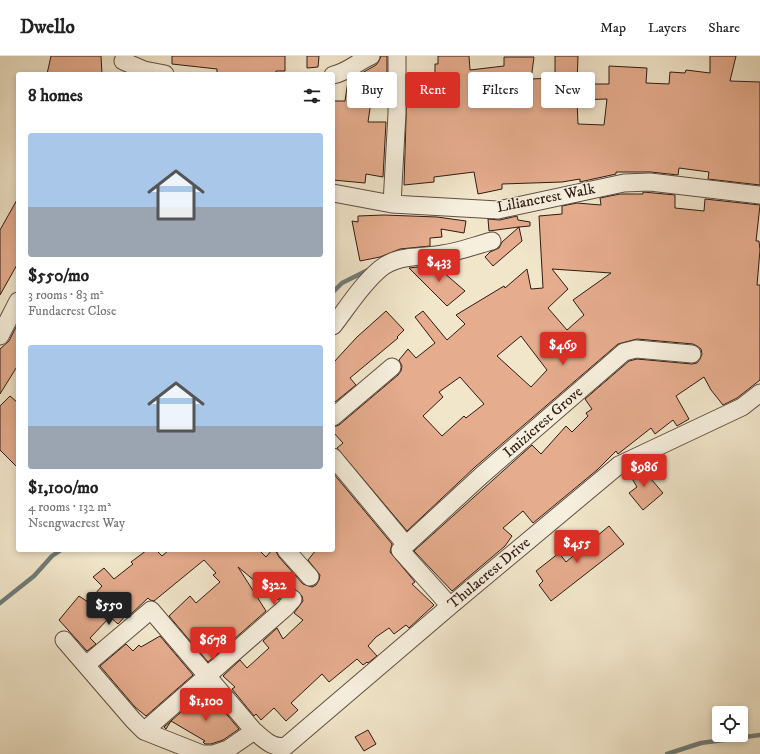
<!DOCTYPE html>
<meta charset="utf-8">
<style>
:root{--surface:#fff;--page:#f2f2f2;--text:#222;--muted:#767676;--line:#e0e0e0;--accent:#d93025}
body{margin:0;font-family:"IM FELL DW Pica",serif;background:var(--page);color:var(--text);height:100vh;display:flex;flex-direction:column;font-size:15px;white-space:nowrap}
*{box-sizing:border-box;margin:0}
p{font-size:13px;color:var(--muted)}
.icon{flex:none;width:22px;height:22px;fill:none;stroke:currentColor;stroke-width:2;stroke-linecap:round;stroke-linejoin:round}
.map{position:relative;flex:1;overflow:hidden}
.side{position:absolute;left:16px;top:16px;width:319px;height:480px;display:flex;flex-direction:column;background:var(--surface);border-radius:4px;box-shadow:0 2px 6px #0003}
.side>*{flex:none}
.guide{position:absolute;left:347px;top:16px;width:353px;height:36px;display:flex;gap:8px}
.buttons{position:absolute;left:712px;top:650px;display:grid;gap:8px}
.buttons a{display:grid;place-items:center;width:36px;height:36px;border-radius:4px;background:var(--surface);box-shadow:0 2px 6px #0003;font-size:20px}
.price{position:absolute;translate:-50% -34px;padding:0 9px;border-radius:4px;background:var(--accent);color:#fff;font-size:13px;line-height:26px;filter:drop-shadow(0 1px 2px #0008)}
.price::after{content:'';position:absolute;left:50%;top:24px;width:12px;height:9px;margin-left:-6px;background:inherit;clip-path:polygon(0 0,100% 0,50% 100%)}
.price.selected{background:#222;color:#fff}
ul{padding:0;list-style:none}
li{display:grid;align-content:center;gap:8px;height:212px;padding:0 12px}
li span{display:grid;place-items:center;height:124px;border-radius:4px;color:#555}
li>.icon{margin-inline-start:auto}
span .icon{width:72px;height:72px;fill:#fffc;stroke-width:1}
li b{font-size:17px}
h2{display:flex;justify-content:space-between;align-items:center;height:48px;padding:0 12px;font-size:17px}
.chip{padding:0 14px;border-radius:4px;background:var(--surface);box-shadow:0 2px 6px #0003;font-size:14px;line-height:36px}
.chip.selected{background:var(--accent);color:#fff}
header{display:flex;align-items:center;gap:24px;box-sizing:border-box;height:56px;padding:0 20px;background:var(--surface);border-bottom:1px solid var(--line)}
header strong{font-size:19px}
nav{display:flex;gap:22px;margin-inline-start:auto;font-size:14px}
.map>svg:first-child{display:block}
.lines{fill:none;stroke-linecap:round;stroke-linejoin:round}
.stream{stroke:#707d78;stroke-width:4.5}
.building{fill:#e5ac8d;stroke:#2f1b14;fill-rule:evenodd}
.minor-casing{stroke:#604e42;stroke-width:19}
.minor{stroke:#f6efdd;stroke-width:17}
.labels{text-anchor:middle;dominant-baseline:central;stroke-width:3;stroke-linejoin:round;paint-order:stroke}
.street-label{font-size:15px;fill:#2f1b14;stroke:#f6efdd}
</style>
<header>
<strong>Dwello</strong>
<nav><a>Map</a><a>Layers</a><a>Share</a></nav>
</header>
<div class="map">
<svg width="760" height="698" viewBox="0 0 760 698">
<rect width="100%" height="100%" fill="#f1e6ca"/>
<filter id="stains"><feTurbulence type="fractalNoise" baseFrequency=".005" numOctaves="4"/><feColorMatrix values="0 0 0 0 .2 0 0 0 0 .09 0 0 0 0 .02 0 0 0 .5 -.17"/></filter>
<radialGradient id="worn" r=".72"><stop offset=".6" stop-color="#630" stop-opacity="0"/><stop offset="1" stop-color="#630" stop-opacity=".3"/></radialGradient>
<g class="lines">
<path class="stream" d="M333,236L342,227L368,214
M0,547L34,520L52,500L61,494
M667,698L701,687L760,679"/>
</g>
<path class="building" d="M51,0H101L102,18H47Z
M172,0H285V15H276V18H217V13L172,8Z
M307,0H319L318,11L307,12Z
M381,0H387V39H372L368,66H386L383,121L366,118L365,127L333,124V45H345L348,25L376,9L379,5Z
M438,0H469L470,14L504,10V1H534L531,23L555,22V0H578L577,28H609V10L647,12L646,27L669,28L670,16L685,17L686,14L710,17V0H736L730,25L760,26V129L708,123L709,116L679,112L678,119L651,116H616V118L584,125L580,126V123L562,126L502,128V133L478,138L474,116L434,121V126L404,129L407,31H421L420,20L435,18V8H438ZM607,43L604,69L578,68L577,44Z
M643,136L675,139V152L704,155L705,143L760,149L756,185H759L760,194L757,229H760V324L737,342L723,349L711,334L704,321L676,340L689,363L677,370L673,364L655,378L651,372L618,398L616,395L597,414L533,467L523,455L503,472L512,480L505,490L452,535L414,495L532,389L541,398L566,370L572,376L588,360L586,357L592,353L585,343L629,305L637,303L692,308L697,307L700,303L702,298L701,293L697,290L693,288L637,283L618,288L475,411L407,475L337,392L343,387L333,376V371L339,369L398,319L401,315L402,310L399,304L408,293L416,302L435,287L415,261L423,255L447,284L465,268L456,259L504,230L505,232L527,213L531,233L543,232L539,160L562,158V150L577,147L601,149L600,142L620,138H643ZM552,213L611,217L573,244L584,259L567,274L548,252L568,233ZM521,280L547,314L531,331L497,300ZM460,321L484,348L466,362L464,360L442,380L423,360L443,341L439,336Z
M18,142V207L0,239V174Z
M384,159L437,161L466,165L464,177L441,173L442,181L430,182V190L400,193L380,201L360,205L352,165L358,166V160Z
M517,160L518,164L530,166V170L519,171L522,185L493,210L485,201L490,196L499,192L502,186L519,171L489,175L488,163L500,164Z
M435,209L465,235L447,250L409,212Z
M386,255L404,274L397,281L398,282L350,322L356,329L335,346L333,345V307L357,281Z
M18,267V309L0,338V293L9,285Z
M10,340L18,347V412L0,394V350Z
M640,410L663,437L643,454L629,437L637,431L628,416Z
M333,417L392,488L390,496L415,526L412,528L434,549L409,572L406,569L394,578L389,572L376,581L368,590L377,600L368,607L367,606L363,609L357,603L329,626L322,618L291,647L298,654L286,665L274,652L261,664L256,658L254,660L232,633L235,631L223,620L240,604L247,612L269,592L263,585L277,572L283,583L303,564L294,557L303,545L302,540L295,533L290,534L278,544L238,511L266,555L208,606L169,560L190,540L196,547L220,526L213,519L216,517L204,504L154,545L150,544L148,542L130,559L128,557L118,568L110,561L90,582L96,588L87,595L59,564L79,540L88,546L102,530L93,521L104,512L114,523L133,508L131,506L147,494H156L162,500L169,494H259L266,501L272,494H275L279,501L303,528L312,531L316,529L319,524L320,519L308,504L316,494H333Z
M609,470L624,488L551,545L539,529L543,525L536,515L559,497L566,506Z
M160,580L193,619L146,660L135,651L100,610L126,588L133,595L139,589L141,591Z
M212,641L239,673L223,684L211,688H205L203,686L205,685L171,665L166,673L164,671L195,644L203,651Z
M368,674L376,688L364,695L355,681Z"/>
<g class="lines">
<defs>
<path id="minor" d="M123,5L144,14L165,18
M333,19C348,16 357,6 371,0
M333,137L392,148L498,154L624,127L650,126L760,139
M392,148L397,57V0
M333,270C348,251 361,229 380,213C398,198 420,202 442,198C459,196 476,189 492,185
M0,280L18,245
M333,361L392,311
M333,401L406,489L482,419L624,296L636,293L692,298
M286,494L310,521
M400,494L450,550
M64,584L133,664L144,675L202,698H213L228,693L254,675
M86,609L151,554L254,675C264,683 272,693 286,690L450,550L619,409L742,351L760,337
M144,675L285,552L293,543"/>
</defs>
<use href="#minor" class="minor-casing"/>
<use href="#minor" class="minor"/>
</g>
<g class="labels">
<g class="street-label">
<text transform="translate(546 142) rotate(-11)">Liliancrest Walk</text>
<text transform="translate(543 366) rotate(-41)">Imizicrest Grove</text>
<text transform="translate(489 517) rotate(-40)">Thulacrest Drive</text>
</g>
</g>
<rect width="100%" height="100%" filter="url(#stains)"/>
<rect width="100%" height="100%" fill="url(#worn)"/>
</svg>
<div class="buttons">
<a><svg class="icon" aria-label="locate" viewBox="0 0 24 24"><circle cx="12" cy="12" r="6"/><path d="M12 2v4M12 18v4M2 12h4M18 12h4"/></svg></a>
</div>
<b class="price" style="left:439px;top:227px">$433</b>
<b class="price" style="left:563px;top:310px">$469</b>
<b class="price" style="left:644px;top:432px">$986</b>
<b class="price" style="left:577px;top:508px">$455</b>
<b class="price" style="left:274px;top:550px">$322</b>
<b class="price selected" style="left:109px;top:570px">$550</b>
<b class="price" style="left:213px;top:605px">$678</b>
<b class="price" style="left:206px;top:666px">$1,100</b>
<div class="guide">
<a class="chip">Buy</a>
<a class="chip selected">Rent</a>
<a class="chip">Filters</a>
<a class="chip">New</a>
</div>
<section class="side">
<h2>8 homes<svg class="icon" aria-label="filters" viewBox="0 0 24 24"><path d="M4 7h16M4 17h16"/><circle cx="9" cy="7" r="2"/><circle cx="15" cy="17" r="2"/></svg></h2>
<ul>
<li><span style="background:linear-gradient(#a9c7e8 60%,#9aa5b1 0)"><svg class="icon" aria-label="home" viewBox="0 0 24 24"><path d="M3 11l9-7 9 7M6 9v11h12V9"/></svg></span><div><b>$550/mo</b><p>3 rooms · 83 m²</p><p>Fundacrest Close</p></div></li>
<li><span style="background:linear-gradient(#a9c7e8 65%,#9aa5b1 0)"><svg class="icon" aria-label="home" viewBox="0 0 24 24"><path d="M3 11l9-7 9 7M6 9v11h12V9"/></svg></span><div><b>$1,100/mo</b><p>4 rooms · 132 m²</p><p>Nsengwacrest Way</p></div></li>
</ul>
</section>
</div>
